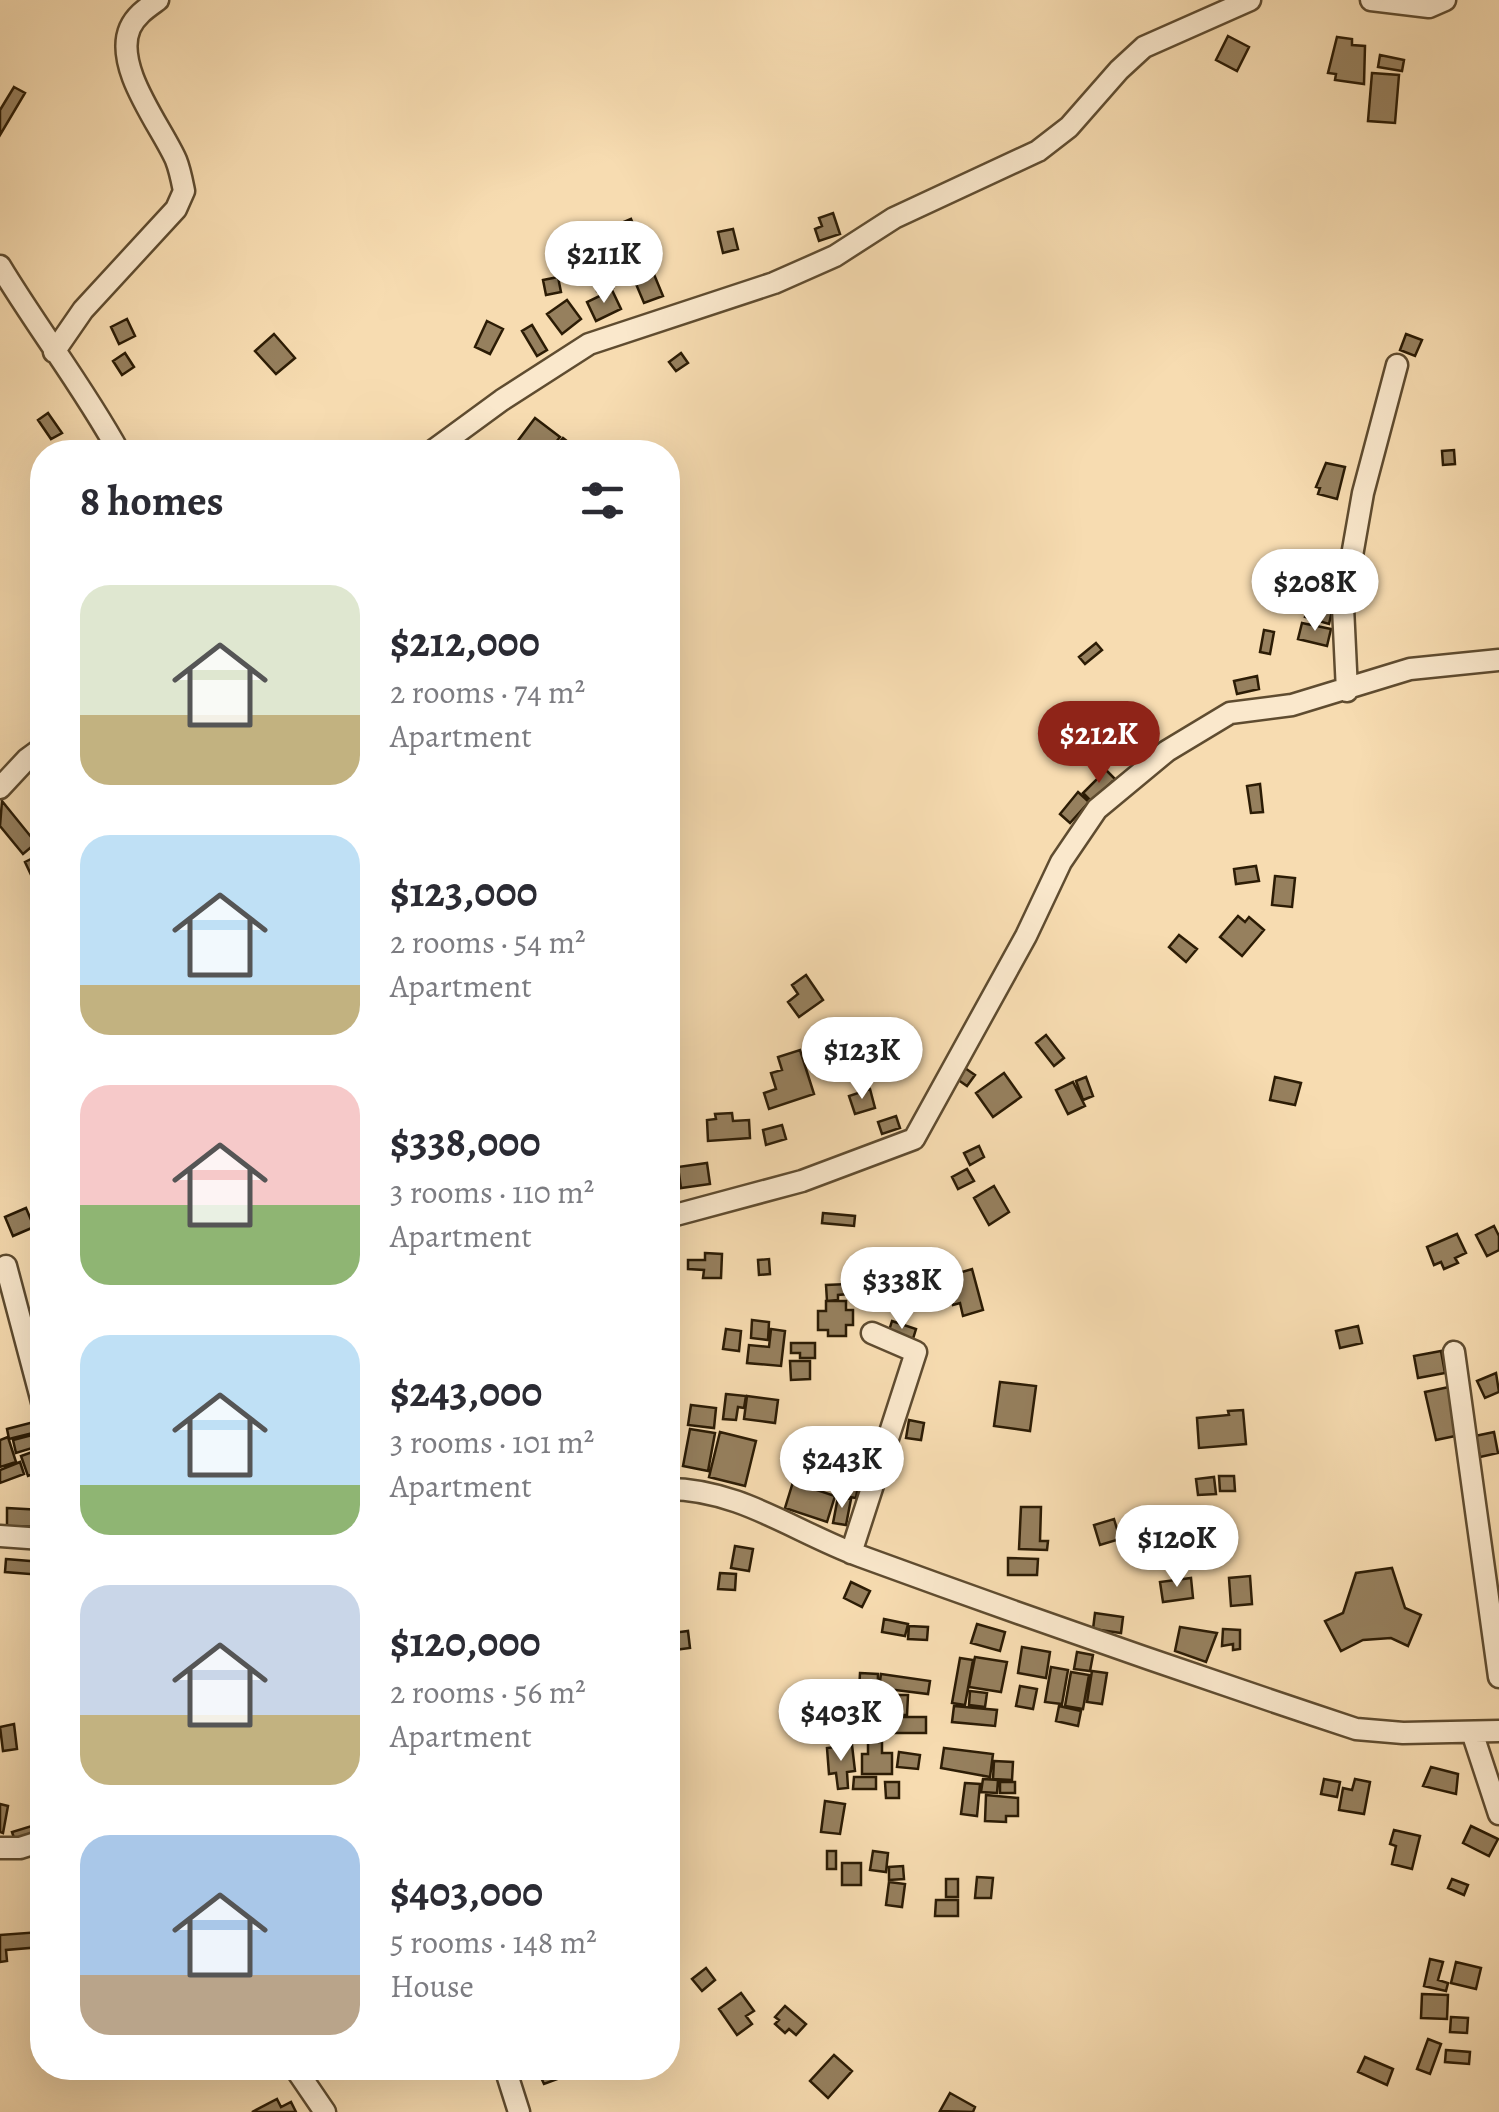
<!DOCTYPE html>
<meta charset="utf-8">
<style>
:root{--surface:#fff;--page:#f2f2f3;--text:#2b2b33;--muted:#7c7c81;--accent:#8f2418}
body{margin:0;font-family:Alegreya,serif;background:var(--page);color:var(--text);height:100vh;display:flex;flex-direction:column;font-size:38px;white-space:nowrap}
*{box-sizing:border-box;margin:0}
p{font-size:32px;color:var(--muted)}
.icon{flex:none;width:55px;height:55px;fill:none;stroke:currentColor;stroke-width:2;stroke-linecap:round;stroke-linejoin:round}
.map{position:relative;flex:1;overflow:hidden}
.panel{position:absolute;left:30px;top:440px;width:650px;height:1640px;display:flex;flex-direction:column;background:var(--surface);border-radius:40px;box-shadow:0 10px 40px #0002}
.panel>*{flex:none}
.price{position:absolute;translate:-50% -85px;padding:0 22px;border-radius:35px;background:#fff;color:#222;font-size:32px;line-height:65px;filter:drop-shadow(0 2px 5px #0008)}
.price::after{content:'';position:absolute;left:50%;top:60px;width:30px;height:22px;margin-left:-15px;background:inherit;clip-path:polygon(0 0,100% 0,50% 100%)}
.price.selected{background:var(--accent);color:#fff}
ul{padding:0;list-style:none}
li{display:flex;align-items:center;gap:30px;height:250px;padding:0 50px}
li span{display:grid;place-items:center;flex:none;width:280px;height:200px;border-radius:30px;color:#555}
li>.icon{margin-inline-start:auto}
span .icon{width:120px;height:120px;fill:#fffc;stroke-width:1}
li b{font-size:42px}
h2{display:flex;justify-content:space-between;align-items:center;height:120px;padding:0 50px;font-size:42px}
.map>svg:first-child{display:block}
.building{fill:#96805e;stroke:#2c1c05;stroke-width:2.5}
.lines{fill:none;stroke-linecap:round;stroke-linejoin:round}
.minor-casing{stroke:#5f4c30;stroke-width:25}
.minor{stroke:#fae8cc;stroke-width:20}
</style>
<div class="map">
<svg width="1499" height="2112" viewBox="0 0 1499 2112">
<rect width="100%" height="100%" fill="#f7dcb1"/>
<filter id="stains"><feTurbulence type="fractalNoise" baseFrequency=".002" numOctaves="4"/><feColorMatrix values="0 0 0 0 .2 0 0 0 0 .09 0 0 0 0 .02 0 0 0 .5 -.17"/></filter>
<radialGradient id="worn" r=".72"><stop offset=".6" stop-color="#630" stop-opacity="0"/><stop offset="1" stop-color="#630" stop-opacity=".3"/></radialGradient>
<path class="building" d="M1228,36L1249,47L1237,71L1216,60Z
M1337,37L1352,39V45L1365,46L1364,84L1335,80L1336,74L1328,73Z
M1380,55L1404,60L1402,71L1378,67Z
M1372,73L1399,75L1395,123L1368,121Z
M14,87L25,93L0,135V110Z
M833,213L840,234L819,241L815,229L822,226L819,218Z
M631,219L663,296L644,303L612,227Z
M733,229L738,249L723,253L718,232Z
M600,242L610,269L587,278L577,250Z
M611,275L613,288L597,291L595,279Z
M558,277L561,292L546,295L543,280Z
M612,290L621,309L596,321L587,302Z
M567,300L581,319L562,334L547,314Z
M127,319L135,336L119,344L111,327Z
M487,321L503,329L490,354L475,347Z
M532,325L547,350L537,356L522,331Z
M274,334L295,358L276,374L255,351Z
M1406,334L1422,340L1415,356L1400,350Z
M125,353L134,367L122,375L113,361Z
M681,353L688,363L676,371L669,362Z
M48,413L62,433L51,439L38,420Z
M535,418L560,437L548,452H531L517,442Z
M563,438L581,452H554L552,451Z
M1454,450L1455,464L1443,465L1442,451Z
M1326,463L1345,467L1337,499L1318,494L1320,488L1316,487Z
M1309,604L1332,611L1329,624L1305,617Z
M1302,623L1331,629L1327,646L1298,639Z
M1264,630L1274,632L1270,654L1260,652Z
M1096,643L1102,650L1085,664L1079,657Z
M1257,676L1259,689L1237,694L1234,681Z
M1106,770L1115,779L1092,802L1083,793Z
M1260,784L1263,812L1251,813L1247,786Z
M1078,792L1089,802L1070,823L1060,814Z
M2,801L36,843L23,854L0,826Z
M37,856L42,874L33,879L25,862Z
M1256,866L1259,881L1236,884L1234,869Z
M1275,876L1295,878L1292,907L1272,905Z
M1238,916L1245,922L1249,917L1264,930L1242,956L1220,937Z
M1179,935L1197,949L1186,962L1169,947Z
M806,975L823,1000L799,1017L788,1002L798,994L792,985Z
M1046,1035L1064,1058L1054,1066L1036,1043Z
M800,1050L814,1094L769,1109L764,1093L776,1089L771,1073L782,1070L778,1057Z
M962,1066L975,1075L967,1086L954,1077Z
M1004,1073L1021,1097L993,1117L976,1093Z
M1086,1077L1093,1096L1083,1100L1076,1081Z
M1275,1077L1301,1083L1295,1105L1270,1100Z
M1073,1082L1085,1106L1068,1114L1056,1090Z
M870,1089L875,1108L855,1114L849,1096Z
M732,1113L733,1121L749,1120L750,1138L708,1141L707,1120L716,1119L715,1114Z
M896,1116L900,1128L882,1134L878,1122Z
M782,1125L786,1139L766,1145L763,1130Z
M979,1146L984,1157L970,1165L964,1153Z
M707,1163L710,1184L681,1188L678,1167Z
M967,1169L974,1181L958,1189L952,1177Z
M994,1186L1009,1212L989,1225L974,1198Z
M26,1208L34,1227L13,1236L5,1217Z
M823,1213L855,1216L854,1226L822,1223Z
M1494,1226L1499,1236V1250L1487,1256L1476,1235Z
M1457,1234L1466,1253L1455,1258L1458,1263L1444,1269L1441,1262L1434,1265L1427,1247Z
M705,1253L722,1254L721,1278H703L704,1270L688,1269V1260H705Z
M769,1259L770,1274L759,1275L758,1260Z
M972,1269L983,1310L963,1316L960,1303L953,1305L948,1289L956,1287L952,1275Z
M848,1284V1294L838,1295V1300L827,1301L826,1285Z
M826,1301H846V1310H853V1325H846V1336H828V1330H818V1311H826Z
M752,1320L769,1322L768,1340L751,1338Z
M892,1321L916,1329L912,1342L888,1334Z
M1358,1326L1362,1343L1340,1348L1336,1331Z
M726,1329L741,1331L739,1351L723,1349Z
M771,1329L785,1331L781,1366L747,1363L749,1345L769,1347Z
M791,1343H815V1358H800V1353H791Z
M1441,1351L1445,1373L1418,1378L1414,1356Z
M790,1361H810V1379L791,1380Z
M1496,1373L1499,1392L1485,1398L1477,1381Z
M1000,1382L1036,1386L1030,1431L994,1426Z
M1449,1387L1460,1435L1436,1440L1425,1392Z
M726,1394L746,1396L744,1408L738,1407L736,1420L723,1419Z
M747,1396L778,1400L775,1423L744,1419Z
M691,1405L716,1408L714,1428L688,1425Z
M1243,1410L1246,1444L1199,1448L1197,1418L1229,1415L1228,1411Z
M909,1420L924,1423L921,1440L906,1438Z
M34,1422L37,1432L9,1439L7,1429Z
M690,1429L715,1433L708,1471L683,1466Z
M720,1432L756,1441L745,1486L709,1477Z
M1494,1432L1498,1453L1480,1457L1475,1436Z
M36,1434L39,1446L16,1453L13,1440Z
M8,1437L16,1462L0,1467V1440Z
M38,1450L42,1471L28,1476L21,1456Z
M20,1462L24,1474L0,1483V1470Z
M841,1469L860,1472L856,1498L838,1495Z
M1219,1476H1234L1235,1491H1220Z
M1214,1477L1216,1494L1198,1495L1196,1479Z
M793,1482L835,1496L827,1522L785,1508Z
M838,1497L851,1499L846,1525L833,1523Z
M1021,1507H1041L1040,1541H1048L1047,1550L1019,1549Z
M7,1508L42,1510V1527L7,1526Z
M1114,1519L1120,1539L1100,1545L1094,1525Z
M735,1546L753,1549L749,1571L731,1568Z
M1008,1558L1038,1559L1037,1575H1008Z
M6,1559L42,1562V1575L5,1572Z
M1392,1568L1405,1608L1421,1615L1408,1646L1391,1638L1363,1640L1341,1651L1325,1621L1343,1613L1356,1573Z
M720,1573L736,1574L735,1590L718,1589Z
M1250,1576L1252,1604L1231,1606L1229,1578Z
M1191,1578L1193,1598L1163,1602L1160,1582Z
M851,1582L870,1591L862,1607L844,1598Z
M1095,1613L1123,1617L1121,1633L1093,1629Z
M884,1619L908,1624L905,1636L882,1632Z
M977,1624L1005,1632L1000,1651L971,1643Z
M909,1626L928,1627L927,1640L908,1639Z
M1180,1627L1217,1633L1206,1662L1175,1651Z
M1223,1629L1240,1630V1649L1233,1650V1644L1222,1646Z
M688,1631L690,1648L674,1650L672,1633Z
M1022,1647L1050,1652L1046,1678L1018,1673Z
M1077,1652L1093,1655L1090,1671L1074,1669Z
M975,1657L1007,1662L1001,1692L969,1687Z
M960,1658L973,1660L965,1705L952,1703Z
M1051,1667L1068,1670L1062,1704L1045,1702Z
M1092,1671L1107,1673L1102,1704L1087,1702Z
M1071,1672L1089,1675L1083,1709L1065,1706Z
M860,1673L878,1674L877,1711H858Z
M881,1674L930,1681L928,1694L879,1688Z
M1020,1686L1037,1689L1033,1709L1016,1706Z
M970,1691L987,1693L985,1707L969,1705Z
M882,1695H908L907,1715H882Z
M954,1706L997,1710L995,1726L952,1722Z
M1059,1706L1081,1711L1078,1726L1056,1721Z
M856,1717H926V1733H856Z
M14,1724L17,1749L3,1751L0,1727Z
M868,1742H882V1753H892V1774H862V1754H868Z
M852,1745L855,1771L847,1772L848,1788L838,1789L836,1773L829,1774L827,1748Z
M944,1748L993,1754L990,1777L941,1768Z
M899,1752L920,1755L918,1769L897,1767Z
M994,1761L1013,1762L1012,1780L993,1779Z
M1431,1767L1458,1774L1456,1794L1423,1786Z
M854,1777H876V1789H853Z
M983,1779L998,1780L997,1793L981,1792Z
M1324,1779L1340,1782L1337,1797L1321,1794Z
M1355,1779L1370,1782L1364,1814L1339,1810L1343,1788L1352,1790Z
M885,1782H899V1798H886Z
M1000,1782H1015V1793H1000Z
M965,1783L980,1784L977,1816L961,1814Z
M986,1795L1018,1798V1816H1006V1822L985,1821Z
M825,1801L845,1804L840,1834L821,1832Z
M0,1804L8,1806L3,1833L0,1832Z
M35,1825L38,1835L15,1841L12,1832Z
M1471,1826L1498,1839L1489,1856L1463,1843Z
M1394,1830L1420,1836L1412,1869L1392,1864L1396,1846L1390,1844Z
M827,1851H836V1869H827Z
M873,1851L888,1853L886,1872L870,1870Z
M842,1863H861V1885H842Z
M903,1866L904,1879L889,1880V1867Z
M977,1877L993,1878L991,1898H975Z
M946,1879H958V1897H946Z
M1452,1879L1468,1885L1464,1895L1448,1888Z
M889,1882L905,1884L902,1907L886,1905Z
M936,1900H958V1916H935Z
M40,1932L41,1947L6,1950L7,1961L0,1962V1935Z
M1430,1959L1443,1962L1438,1980L1448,1983L1446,1991L1424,1986Z
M1456,1962L1481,1968L1476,1989L1451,1983Z
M706,1968L715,1980L702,1991L692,1979Z
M741,1993L754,2011L746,2016L752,2024L737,2035L719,2009Z
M1422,1994L1448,1995L1447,2019L1421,2018Z
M785,2006L806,2024L796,2035L789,2029L785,2033L775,2024L779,2020L775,2017Z
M1451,2017L1468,2018L1467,2033L1450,2032Z
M1428,2039L1441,2044L1430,2074L1417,2069Z
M1446,2050L1470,2052L1469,2064L1445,2062Z
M834,2055L852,2071L828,2098L810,2081Z
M1365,2057L1393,2069L1387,2085L1358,2072Z
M556,2068L560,2078L544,2084L539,2073Z
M950,2093L975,2107L973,2112L940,2111Z
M277,2099L281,2107L291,2102L296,2112H252Z"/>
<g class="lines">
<defs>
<path id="minor" d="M1371,0L1429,7L1445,0
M0,266C38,329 84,388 119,452
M54,352L83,310L176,209L184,191C182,181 180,170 176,160C161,126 113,67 130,28C136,15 147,8 158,0
M431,452L502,400L589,344L774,283L835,256L894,218L1038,151L1069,127L1119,70L1144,47L1250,0
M1347,691L1343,607L1363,493L1397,365
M0,788L27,759L42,748
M668,1217L802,1181L914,1139L1026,936L1061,862L1097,809L1167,751L1230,713L1292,705L1410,669L1499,660
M6,1266L42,1402
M1454,1352L1499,1677
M668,1489C739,1489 795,1532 860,1556C1024,1616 1190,1674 1356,1729L1403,1733L1499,1731
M0,1536L42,1539
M851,1553L916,1352L872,1333
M1472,1732L1499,1814
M0,1848H20L42,1841
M295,2068L325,2112
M505,2068L519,2112"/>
</defs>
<use href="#minor" class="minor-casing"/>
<use href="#minor" class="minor"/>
</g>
<rect width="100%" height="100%" filter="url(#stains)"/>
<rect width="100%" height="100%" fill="url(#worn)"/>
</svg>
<b class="price" style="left:604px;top:306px">$211K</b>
<b class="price" style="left:1315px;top:634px">$208K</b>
<b class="price selected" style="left:1099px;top:786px">$212K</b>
<b class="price" style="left:862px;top:1102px">$123K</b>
<b class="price" style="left:902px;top:1332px">$338K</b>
<b class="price" style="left:842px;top:1511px">$243K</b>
<b class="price" style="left:1177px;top:1590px">$120K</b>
<b class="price" style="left:841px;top:1764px">$403K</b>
<section class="panel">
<h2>8 homes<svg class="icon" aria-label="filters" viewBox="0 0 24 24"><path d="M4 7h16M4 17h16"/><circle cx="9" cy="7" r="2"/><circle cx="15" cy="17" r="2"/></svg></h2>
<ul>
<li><span style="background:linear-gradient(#dfe7d0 65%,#c2b280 0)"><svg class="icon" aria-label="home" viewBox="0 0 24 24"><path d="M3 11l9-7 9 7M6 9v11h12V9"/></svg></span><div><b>$212,000</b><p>2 rooms · 74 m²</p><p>Apartment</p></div></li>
<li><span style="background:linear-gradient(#bfe0f5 75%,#c2b280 0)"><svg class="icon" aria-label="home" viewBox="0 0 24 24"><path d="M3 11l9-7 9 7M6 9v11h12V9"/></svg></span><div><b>$123,000</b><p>2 rooms · 54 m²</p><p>Apartment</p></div></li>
<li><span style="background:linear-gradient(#f6c9c9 60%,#8fb573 0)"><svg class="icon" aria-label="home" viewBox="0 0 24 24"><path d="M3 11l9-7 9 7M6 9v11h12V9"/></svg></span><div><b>$338,000</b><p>3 rooms · 110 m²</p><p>Apartment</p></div></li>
<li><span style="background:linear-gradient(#bfe0f5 75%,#8fb573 0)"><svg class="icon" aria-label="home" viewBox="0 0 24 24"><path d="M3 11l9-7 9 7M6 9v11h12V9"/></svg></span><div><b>$243,000</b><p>3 rooms · 101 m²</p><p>Apartment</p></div></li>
<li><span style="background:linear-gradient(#c9d6e8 65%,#c2b280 0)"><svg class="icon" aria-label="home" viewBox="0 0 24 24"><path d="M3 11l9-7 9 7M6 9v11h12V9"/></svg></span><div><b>$120,000</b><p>2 rooms · 56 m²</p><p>Apartment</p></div></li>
<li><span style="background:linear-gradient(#a9c7e8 70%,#b9a48a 0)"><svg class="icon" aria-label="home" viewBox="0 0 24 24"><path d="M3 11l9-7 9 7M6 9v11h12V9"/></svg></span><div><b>$403,000</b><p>5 rooms · 148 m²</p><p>House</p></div></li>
</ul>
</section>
</div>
